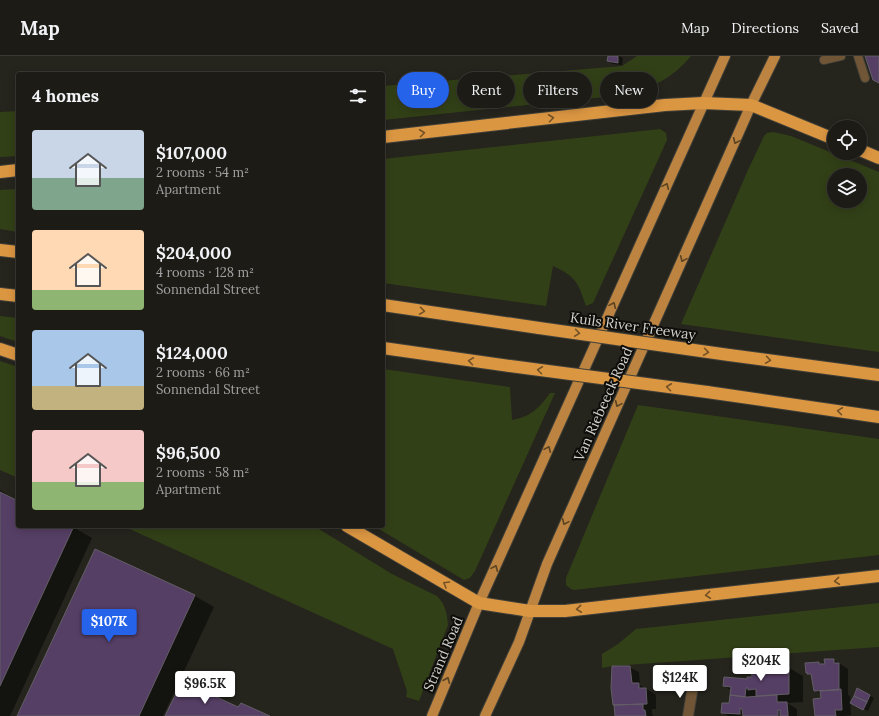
<!DOCTYPE html>
<meta charset="utf-8">
<style>
:root{--surface:#1c1b16;--page:#25241f;--text:#f1f3f6;--muted:#a0a1a1;--line:#3a3935;--accent:#2563eb}
body{margin:0;font-family:Lora,serif;background:var(--page);color:var(--text);height:100vh;display:flex;flex-direction:column;font-size:15px;white-space:nowrap}
*{box-sizing:border-box;margin:0}
p{font-size:13px;color:var(--muted)}
.icon{flex:none;width:22px;height:22px;fill:none;stroke:currentColor;stroke-width:2;stroke-linecap:round;stroke-linejoin:round}
.map{position:relative;flex:1;overflow:hidden}
.side{position:absolute;left:16px;top:16px;width:369px;height:456px;display:flex;flex-direction:column;background:var(--surface);border-radius:4px;box-shadow:0 2px 10px #0003,0 0 0 1px var(--line)}
.side>*{flex:none}
.banner{position:absolute;left:397px;top:16px;width:380px;height:36px;display:flex;gap:8px}
.buttons{position:absolute;left:827px;top:64px;display:grid;gap:8px}
.buttons a{display:grid;place-items:center;width:40px;height:40px;border-radius:50%;background:var(--surface);box-shadow:0 2px 10px #0003,0 0 0 1px var(--line);font-size:20px}
.price{position:absolute;translate:-50% -34px;padding:0 9px;border-radius:4px;background:#fff;color:#222;font-size:13px;line-height:26px;filter:drop-shadow(0 1px 2px #0008)}
.price::after{content:'';position:absolute;left:50%;top:24px;width:12px;height:9px;margin-left:-6px;background:inherit;clip-path:polygon(0 0,100% 0,50% 100%)}
.price.current{background:var(--accent);color:#fff}
ul{padding:0;list-style:none}
li{display:flex;align-items:center;gap:12px;height:100px;padding:0 16px}
li span{display:grid;place-items:center;flex:none;width:112px;height:80px;border-radius:4px;color:#555}
li>.icon{margin-inline-start:auto}
span .icon{width:48px;height:48px;fill:#fffc;stroke-width:1}
li b{font-size:17px}
h2{display:flex;justify-content:space-between;align-items:center;height:48px;padding:0 16px;font-size:17px}
.pill{padding:0 14px;border-radius:18px;background:var(--surface);box-shadow:0 2px 10px #0003,0 0 0 1px var(--line);font-size:14px;line-height:36px}
.pill.current{background:var(--accent);color:#fff}
header{display:flex;align-items:center;gap:24px;box-sizing:border-box;height:56px;padding:0 20px;background:var(--surface);border-bottom:1px solid var(--line)}
header strong{font-size:19px}
nav{display:flex;gap:22px;margin-inline-start:auto;font-size:14px}
.map>svg:first-child{display:block}
.green{fill:#324017;fill-rule:evenodd}
.shadow{fill:#0007}
.building{fill:#563f65;stroke:#635e66}
.lines{fill:none;stroke-linecap:round;stroke-linejoin:round}
.lane-casing{stroke:#414039;stroke-width:10}
.street-casing{stroke:#414039;stroke-width:12}
.primary-casing{stroke:#414039;stroke-width:12}
.highway-casing{stroke:#414039;stroke-width:14}
.lane{stroke:#705536;stroke-width:8}
.street{stroke:#705536;stroke-width:10}
.primary{stroke:#bc8440;stroke-width:10}
.highway{stroke:#db9642;stroke-width:12}
.highway-bridge-casing{stroke:#414039;stroke-width:14;stroke-linecap:butt}
.highway-bridge{stroke:#db9642;stroke-width:12}
.oneway{stroke:#745226}
.oneway2{stroke:#5c4322}
.labels{text-anchor:middle;dominant-baseline:central;stroke-width:4;stroke-linejoin:round;paint-order:stroke}
.street-label{font-size:14px;fill:#d2d2cd;stroke:#0e0d0a}
</style>
<header>
<strong>Map</strong>
<nav><a>Map</a><a>Directions</a><a>Saved</a></nav>
</header>
<div class="map">
<svg width="879" height="660" viewBox="0 0 879 660">
<rect width="100%" height="100%" fill="#25241d"/>
<path class="green" d="M637,0H691C673,22 651,33 624,39L383,64V30L622,10Z
M18,55V100L0,101V56Z
M660,73L666,77L667,84L593,247L586,250C578,227 577,221 553,210L546,250L383,227V103Z
M773,76L791,80L879,116V296L681,268L748,114L764,80L767,77ZM834,119H860V145H834Z
M18,133V176L0,173V134Z
M0,260L18,262V286L0,280Z
M0,305L18,311V422L0,414Z
M383,313L510,331L512,364C531,361 540,351 550,337H555L475,515L470,522L464,524L374,470H383Z
M638,349L879,383V499L574,534L571,533L566,529V522Z
M123,470H314L392,518L437,540C446,549 447,558 448,569L419,645L406,641L407,635L393,593Z
M879,547V591L612,610L602,612V598L618,588L636,573Z"/>
<path class="shadow" d="M609,0H619L623,2L622,9L613,8L608,5Z
M0,434L18,446V470H71L92,482L10,660H0Z
M95,494L195,540L214,551L163,660H18Z
M834,604L848,613V639L850,640L851,659L844,660H816L822,643L821,638L815,635L813,620L808,618L819,607L823,609H826Z
M629,611L639,616L640,629L656,639V653H652V659L654,660H616L612,632Z
M789,612L803,620V646L787,647L797,653V660H789L788,651L786,649L787,660H744L736,655L735,656L742,660H728L722,656L730,648L731,634L724,630L748,624Z
M858,633L874,642L868,655L856,649Z"/>
<path class="building" d="M608,0H618V7L607,5Z
M865,0H879V27L873,24Z
M0,436L18,445V470H74L0,630Z
M95,493L195,539L139,660H17Z
M824,603H834V607H839V634L814,635L811,618H807V616L806,617L805,607L819,606V608H825Z
M612,610H630L632,627H639V632H646L647,648L613,649L611,632Z
M789,611V638L756,640V633L748,634V632H746L745,641L730,639L731,631L723,630L724,621L747,623V621H752L751,613Z
M182,625L238,651L241,647L270,660H165Z
M857,632L870,639L867,646L854,640Z
M841,633L842,654H835L836,660H815L813,643L821,642L820,635Z
M730,639L747,641L777,639V646H787L788,660H780V654H778V660H743L742,653L740,652V658L721,657L722,647H729Z
M854,640L867,646L863,654L850,647Z
M643,648V654H645L646,660H615L614,649Z"/>
<g class="lines">
<defs>
<path id="lane" d="M858,0L865,22
M824,4L841,0"/>
<path id="street" d="M688,660L693,630"/>
<path id="primary" d="M432,660L479,547L725,0
M485,660L519,586L547,508L751,49L775,0"/>
<path id="highway" d="M383,81L665,49L703,47L751,49L834,83
M860,94L879,102
M0,116L18,114
M0,194L18,196
M0,238L18,240
M383,249L539,272
M383,292L510,310
M0,293L18,299
M729,299L879,319
M707,336L879,361
M347,470L479,547L530,555H565L879,520"/>
</defs>
<use href="#lane" class="lane-casing"/>
<use href="#street" class="street-casing"/>
<use href="#primary" class="primary-casing"/>
<use href="#highway" class="highway-casing"/>
<use href="#lane" class="lane"/>
<use href="#street" class="street"/>
<use href="#primary" class="primary"/>
<use href="#highway" class="highway"/>
<defs>
<path id="highway-bridge" d="M539,272L729,299
M510,310L707,336"/>
</defs>
<use href="#highway-bridge" class="highway-bridge-casing"/>
<use href="#highway-bridge" class="highway-bridge"/>
</g>
<defs><path id="oneway-chevron" d="M-2-3.5L2.5 0L-2 3.5" fill="none" stroke-width="1.6" stroke-linecap="round" stroke-linejoin="round"/></defs>
<g class="oneway">
<use href="#oneway-chevron" transform="translate(551 62) rotate(-7)"/>
<use href="#oneway-chevron" transform="translate(422 77) rotate(-7)"/>
<use href="#oneway-chevron" transform="translate(422 255) rotate(8)"/>
<use href="#oneway-chevron" transform="translate(577 277) rotate(8)"/>
<use href="#oneway-chevron" transform="translate(706 296) rotate(8)"/>
<use href="#oneway-chevron" transform="translate(768 304) rotate(8)"/>
<use href="#oneway-chevron" transform="translate(471 305) rotate(-172)"/>
<use href="#oneway-chevron" transform="translate(540 314) rotate(-173)"/>
<use href="#oneway-chevron" transform="translate(669 331) rotate(-173)"/>
<use href="#oneway-chevron" transform="translate(840 355) rotate(-172)"/>
<use href="#oneway-chevron" transform="translate(837 525) rotate(174)"/>
<use href="#oneway-chevron" transform="translate(446 528) rotate(-150)"/>
<use href="#oneway-chevron" transform="translate(708 539) rotate(174)"/>
<use href="#oneway-chevron" transform="translate(579 553) rotate(174)"/>
</g>
<g class="oneway2">
<use href="#oneway-chevron" transform="translate(736 85) rotate(114)"/>
<use href="#oneway-chevron" transform="translate(666 130) rotate(-66)"/>
<use href="#oneway-chevron" transform="translate(683 203) rotate(114)"/>
<use href="#oneway-chevron" transform="translate(613 249) rotate(-66)"/>
<use href="#oneway-chevron" transform="translate(618 348) rotate(114)"/>
<use href="#oneway-chevron" transform="translate(548 393) rotate(-66)"/>
<use href="#oneway-chevron" transform="translate(565 466) rotate(114)"/>
<use href="#oneway-chevron" transform="translate(495 512) rotate(-66)"/>
<use href="#oneway-chevron" transform="translate(447 624) rotate(-67)"/>
</g>
<g class="labels">
<g class="street-label">
<text transform="translate(633 270) rotate(8)">Kuils River Freeway</text>
<text transform="translate(603 348) rotate(-66)">Van Riebeeck Road</text>
<text transform="translate(443 598) rotate(-67)">Strand Road</text>
</g>
</g>
</svg>
<div class="buttons">
<a><svg class="icon" aria-label="locate" viewBox="0 0 24 24"><circle cx="12" cy="12" r="6"/><path d="M12 2v4M12 18v4M2 12h4M18 12h4"/></svg></a>
<a><svg class="icon" aria-label="layers" viewBox="0 0 24 24"><path d="M12 4l9 5-9 5-9-5zM3 14l9 5 9-5"/></svg></a>
</div>
<b class="price current" style="left:109px;top:587px">$107K</b>
<b class="price" style="left:761px;top:626px">$204K</b>
<b class="price" style="left:680px;top:643px">$124K</b>
<b class="price" style="left:205px;top:649px">$96.5K</b>
<div class="banner">
<a class="pill current">Buy</a>
<a class="pill">Rent</a>
<a class="pill">Filters</a>
<a class="pill">New</a>
</div>
<section class="side">
<h2>4 homes<svg class="icon" aria-label="filters" viewBox="0 0 24 24"><path d="M4 7h16M4 17h16"/><circle cx="9" cy="7" r="2"/><circle cx="15" cy="17" r="2"/></svg></h2>
<ul>
<li><span style="background:linear-gradient(#c9d6e8 60%,#7fa58c 0)"><svg class="icon" aria-label="home" viewBox="0 0 24 24"><path d="M3 11l9-7 9 7M6 9v11h12V9"/></svg></span><div><b>$107,000</b><p>2 rooms · 54 m²</p><p>Apartment</p></div></li>
<li><span style="background:linear-gradient(#ffd9b3 75%,#8fb573 0)"><svg class="icon" aria-label="home" viewBox="0 0 24 24"><path d="M3 11l9-7 9 7M6 9v11h12V9"/></svg></span><div><b>$204,000</b><p>4 rooms · 128 m²</p><p>Sonnendal Street</p></div></li>
<li><span style="background:linear-gradient(#a9c7e8 70%,#c2b280 0)"><svg class="icon" aria-label="home" viewBox="0 0 24 24"><path d="M3 11l9-7 9 7M6 9v11h12V9"/></svg></span><div><b>$124,000</b><p>2 rooms · 66 m²</p><p>Sonnendal Street</p></div></li>
<li><span style="background:linear-gradient(#f6c9c9 65%,#8fb573 0)"><svg class="icon" aria-label="home" viewBox="0 0 24 24"><path d="M3 11l9-7 9 7M6 9v11h12V9"/></svg></span><div><b>$96,500</b><p>2 rooms · 58 m²</p><p>Apartment</p></div></li>
</ul>
</section>
</div>
